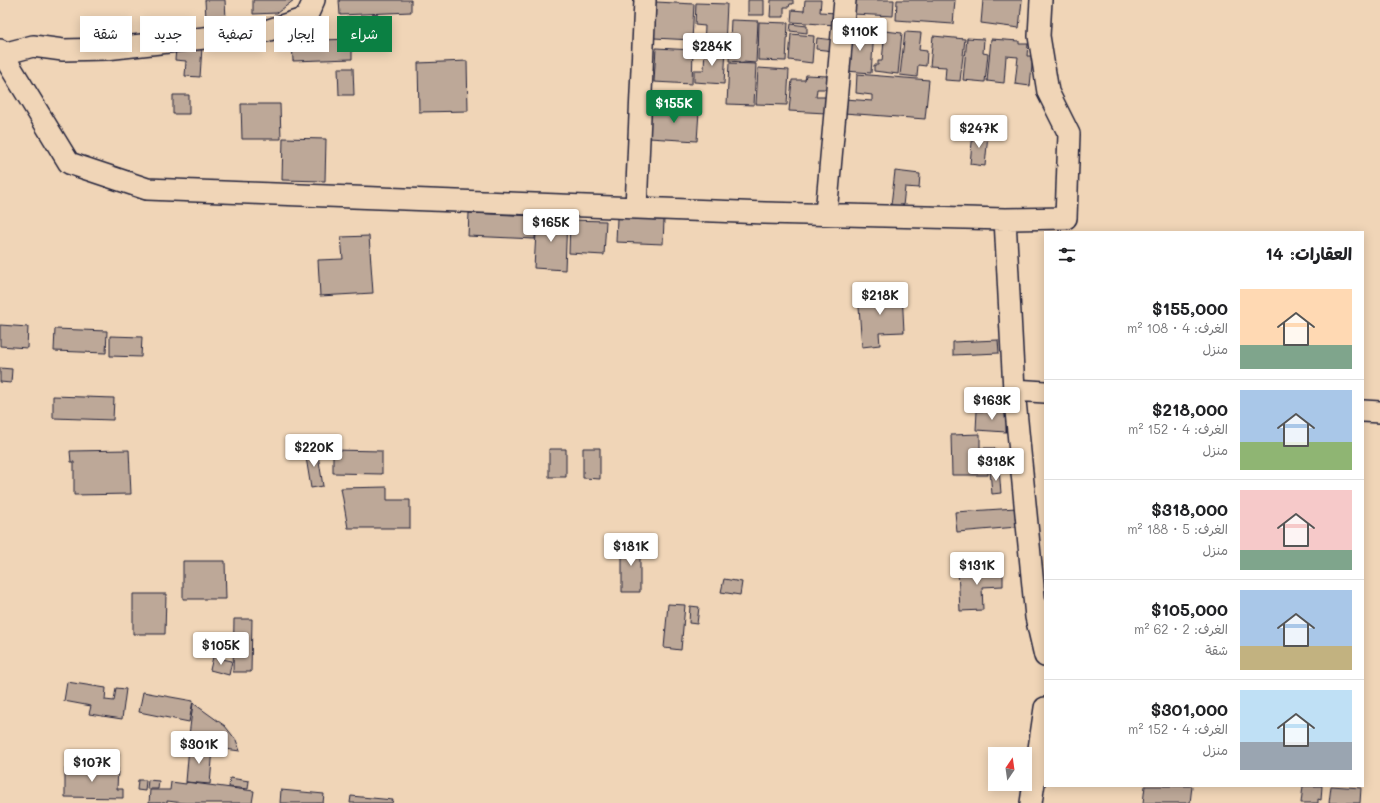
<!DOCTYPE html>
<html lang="ar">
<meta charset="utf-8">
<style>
:root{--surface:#fff;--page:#f2f2f2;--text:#202124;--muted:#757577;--line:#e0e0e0;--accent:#0b8043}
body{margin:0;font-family:Mali,"Playpen Sans Arabic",sans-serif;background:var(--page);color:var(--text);direction:rtl;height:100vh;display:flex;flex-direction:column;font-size:15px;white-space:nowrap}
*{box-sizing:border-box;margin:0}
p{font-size:13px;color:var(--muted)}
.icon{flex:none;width:22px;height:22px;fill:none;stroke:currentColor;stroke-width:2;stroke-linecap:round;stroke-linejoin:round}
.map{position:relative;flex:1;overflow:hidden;direction:ltr}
.drawer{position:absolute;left:1044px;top:231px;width:320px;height:556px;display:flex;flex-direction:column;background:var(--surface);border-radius:0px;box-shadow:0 2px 10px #0003;direction:rtl}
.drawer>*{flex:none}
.top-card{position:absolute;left:12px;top:16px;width:380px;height:36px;direction:rtl;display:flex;gap:8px}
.needle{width:26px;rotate:13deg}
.tools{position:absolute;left:988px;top:747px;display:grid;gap:8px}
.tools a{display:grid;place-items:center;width:44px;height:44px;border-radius:0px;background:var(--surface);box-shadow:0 2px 10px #0003;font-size:20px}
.price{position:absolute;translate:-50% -34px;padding:0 9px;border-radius:4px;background:#fff;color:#222;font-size:13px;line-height:26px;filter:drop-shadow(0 1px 2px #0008)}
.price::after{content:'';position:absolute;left:50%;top:24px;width:12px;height:9px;margin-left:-6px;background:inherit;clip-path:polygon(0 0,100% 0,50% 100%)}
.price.selected{background:var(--accent);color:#fff}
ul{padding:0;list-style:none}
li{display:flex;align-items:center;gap:12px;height:100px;padding:0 12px}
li+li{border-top:1px solid var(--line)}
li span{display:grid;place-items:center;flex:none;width:112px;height:80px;border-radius:0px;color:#555}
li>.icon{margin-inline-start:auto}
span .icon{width:48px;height:48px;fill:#fffc;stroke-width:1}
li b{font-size:17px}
h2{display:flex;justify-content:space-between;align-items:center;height:48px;padding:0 12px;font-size:17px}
.chip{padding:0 14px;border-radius:0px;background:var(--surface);box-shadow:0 2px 10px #0003;font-size:14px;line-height:36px}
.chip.selected{background:var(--accent);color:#fff}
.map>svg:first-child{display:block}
.building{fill:#bda898;stroke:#22223b}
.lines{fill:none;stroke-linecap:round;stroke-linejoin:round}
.minor-casing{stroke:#22223b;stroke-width:24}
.minor{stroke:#f0d5b7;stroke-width:21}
</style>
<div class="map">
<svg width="1380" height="803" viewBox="0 0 1380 803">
<rect width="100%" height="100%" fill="#f0d5b7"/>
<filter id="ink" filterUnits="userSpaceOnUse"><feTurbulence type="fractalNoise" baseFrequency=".025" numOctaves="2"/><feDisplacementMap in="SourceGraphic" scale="8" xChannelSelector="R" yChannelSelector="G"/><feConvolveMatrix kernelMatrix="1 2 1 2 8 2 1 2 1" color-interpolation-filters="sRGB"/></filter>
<g filter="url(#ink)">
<path class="building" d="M205,0H225L226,19H206Z
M253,0H294L277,13L253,14Z
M339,0H411V12L340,15Z
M748,0H764V15H748Z
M771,0H793V4H790L789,7H784V17H770Z
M805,0H821L820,12L837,13L836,25L791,22L792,10L804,11Z
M854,0H894L893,16L853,14Z
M897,0H955L953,24L896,20Z
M983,0H1022L1019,28L981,23Z
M656,2L694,4L692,40L654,38Z
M696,3L727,4L725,46L704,45L705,26L695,25Z
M731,20L758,21L756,63L729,61Z
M759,22L788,23L786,61L758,60Z
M791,24L807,26V33L790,31Z
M850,30L874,32L871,73L846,71Z
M885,31L902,33L898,74L874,71V65H878V61H882Z
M905,32L921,33L919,50L927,51L926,66L918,65L917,77L900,75Z
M791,34L814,36L812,63L789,60Z
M933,36L965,39L960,81L945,80L946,67L930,66Z
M817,38L834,40L833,51L816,49Z
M967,38L984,39L983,53L988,54L985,82L963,80Z
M352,39V59L293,61L292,41Z
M991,39L1019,41V44H1028L1027,56H1033L1030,86L1015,84L1018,57L1006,56L1004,83L987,81Z
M202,47L200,77L185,76L186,61L175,60L176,48Z
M705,47L726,48L724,84L694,82V70H704Z
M656,48L693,50L692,84L654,82Z
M467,61L468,111L419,112L418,63Z
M729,63L756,64L754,105L727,104Z
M338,68H353L354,95H339Z
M758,68L789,70L787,105L756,104Z
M857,74L929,80L925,119L844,113L845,99L872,101V95L856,93Z
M806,75L827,76L826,89H817L816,97H827L826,113L789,111L792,80H805Z
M173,95H189V114H173Z
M241,104H280L281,139H242Z
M651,108L699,111L697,141L649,138Z
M973,132L988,134L985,166L970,164Z
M283,138L326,139L325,181L282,180Z
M895,171L920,174L919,188L905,187L903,206L891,205Z
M469,213L536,216L535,239L468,236Z
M537,215L567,217L565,270L534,268Z
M617,218L664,220L663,244L616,242Z
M570,220L606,221L604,255L569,253Z
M369,236L373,293L320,296L318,260L343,259L341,237Z
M902,291L904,332L879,333L880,345L862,347L858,294Z
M0,325L28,327L27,348L0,346Z
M55,329L107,331L106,353L54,351Z
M110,336L142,337L141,357L110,356Z
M998,340L999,353L953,355V342Z
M0,368L12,369L11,383L0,382Z
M53,396L114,398L113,420L53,418Z
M977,411L1007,412L1006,432L976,430Z
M980,434V448H995V463H988V475H952L951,435Z
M583,448H600V479L583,478Z
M317,449L323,486L311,488L305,451Z
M549,449H566V477H549Z
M129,450L131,494L74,495V462H71L70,451Z
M333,450L382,451V474L333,473Z
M999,469L1001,493L992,494L990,470Z
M387,487V500H410V528H348L341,488Z
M1016,508L1017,527L957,532L955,512Z
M622,542H640V592H622Z
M183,561H225L226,599H183Z
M1003,568V586L982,587L983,610L960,611L958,570Z
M724,579L742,582L740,595L721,592Z
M133,594H166L165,634H133Z
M668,604L685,605L681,650L664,648Z
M690,606L699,607L697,624L689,623Z
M234,619H252L251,672H233Z
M213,657L232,661L229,675L210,670Z
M67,682L106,688L105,700L114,701L116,688L126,689L122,719L89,714L91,706L64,701Z
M143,692L193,701L189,722L139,712Z
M193,703L225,726L236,740L240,751L188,744Z
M189,746L213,749L210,784L186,782Z
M100,752L119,754L117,767L98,764Z
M65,768H118L117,789H123V798L65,797Z
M230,778L249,781L248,789L229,787Z
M138,780H146L145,791L137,790Z
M148,780L159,781L158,789H147Z
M171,782L186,784V782L254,791L252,803H185L167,801V803H149L150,790H170Z
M1145,786H1192L1190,803H1143Z
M1303,786H1322L1321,800L1318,799V803H1301Z
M1331,786L1361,788L1360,803H1329Z
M281,790L324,794L323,803H280Z
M351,796L393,800L392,803H350Z"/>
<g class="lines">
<defs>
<path id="minor" d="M0,50L69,163L147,189L765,213L1005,219L1014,390L1036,617L1045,656
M3,54L33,46L63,50L106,49L266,31L306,18L314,0
M636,208L645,0
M826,214L845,0
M1005,219L1066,218L1069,134L1048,92L1039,36L1041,0
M1014,390L1045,392
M1363,411L1380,412
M1031,803L1045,708"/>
</defs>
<use href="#minor" class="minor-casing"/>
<use href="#minor" class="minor"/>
</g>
</g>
</svg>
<div class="tools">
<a><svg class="needle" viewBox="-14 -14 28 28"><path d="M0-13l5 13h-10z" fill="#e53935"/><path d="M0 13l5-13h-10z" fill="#757577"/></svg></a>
</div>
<b class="price" style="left:860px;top:52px">$110K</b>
<b class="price" style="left:712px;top:67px">$284K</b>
<b class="price selected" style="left:674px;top:124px">$155K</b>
<b class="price" style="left:979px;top:149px">$247K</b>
<b class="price" style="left:551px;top:243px">$165K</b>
<b class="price" style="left:880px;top:316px">$218K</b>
<b class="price" style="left:992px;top:421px">$163K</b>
<b class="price" style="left:314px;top:468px">$220K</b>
<b class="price" style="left:996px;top:482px">$318K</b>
<b class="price" style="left:631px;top:567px">$181K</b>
<b class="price" style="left:977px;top:586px">$131K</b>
<b class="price" style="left:221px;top:666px">$105K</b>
<b class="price" style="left:199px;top:765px">$301K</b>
<b class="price" style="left:92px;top:783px">$107K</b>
<div class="top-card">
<a class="chip selected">شراء</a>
<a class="chip">إيجار</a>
<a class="chip">تصفية</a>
<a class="chip">جديد</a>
<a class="chip">شقة</a>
</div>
<section class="drawer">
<h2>العقارات: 14<svg class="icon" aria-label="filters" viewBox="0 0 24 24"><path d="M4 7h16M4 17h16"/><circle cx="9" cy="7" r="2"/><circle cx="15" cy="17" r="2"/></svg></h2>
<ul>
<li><span style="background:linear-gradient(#ffd9b3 70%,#7fa58c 0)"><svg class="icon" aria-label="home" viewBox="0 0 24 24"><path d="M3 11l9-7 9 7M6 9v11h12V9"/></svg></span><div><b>$155,000</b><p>الغرف: 4 · 108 m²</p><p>منزل</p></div></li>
<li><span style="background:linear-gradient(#a9c7e8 65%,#8fb573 0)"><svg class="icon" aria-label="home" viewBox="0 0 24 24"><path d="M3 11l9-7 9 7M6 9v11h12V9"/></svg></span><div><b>$218,000</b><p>الغرف: 4 · 152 m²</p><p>منزل</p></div></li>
<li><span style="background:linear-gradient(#f6c9c9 75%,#7fa58c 0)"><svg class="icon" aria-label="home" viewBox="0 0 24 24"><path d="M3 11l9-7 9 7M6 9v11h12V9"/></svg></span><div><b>$318,000</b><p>الغرف: 5 · 188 m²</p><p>منزل</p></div></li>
<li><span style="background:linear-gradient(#a9c7e8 70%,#c2b280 0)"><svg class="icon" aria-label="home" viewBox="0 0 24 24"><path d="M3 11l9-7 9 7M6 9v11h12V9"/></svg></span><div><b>$105,000</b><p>الغرف: 2 · 62 m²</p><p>شقة</p></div></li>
<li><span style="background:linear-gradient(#bfe0f5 65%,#9aa5b1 0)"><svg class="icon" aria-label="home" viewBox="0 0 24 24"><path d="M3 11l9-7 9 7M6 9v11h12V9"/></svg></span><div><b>$301,000</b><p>الغرف: 4 · 152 m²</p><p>منزل</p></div></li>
</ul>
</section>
</div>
